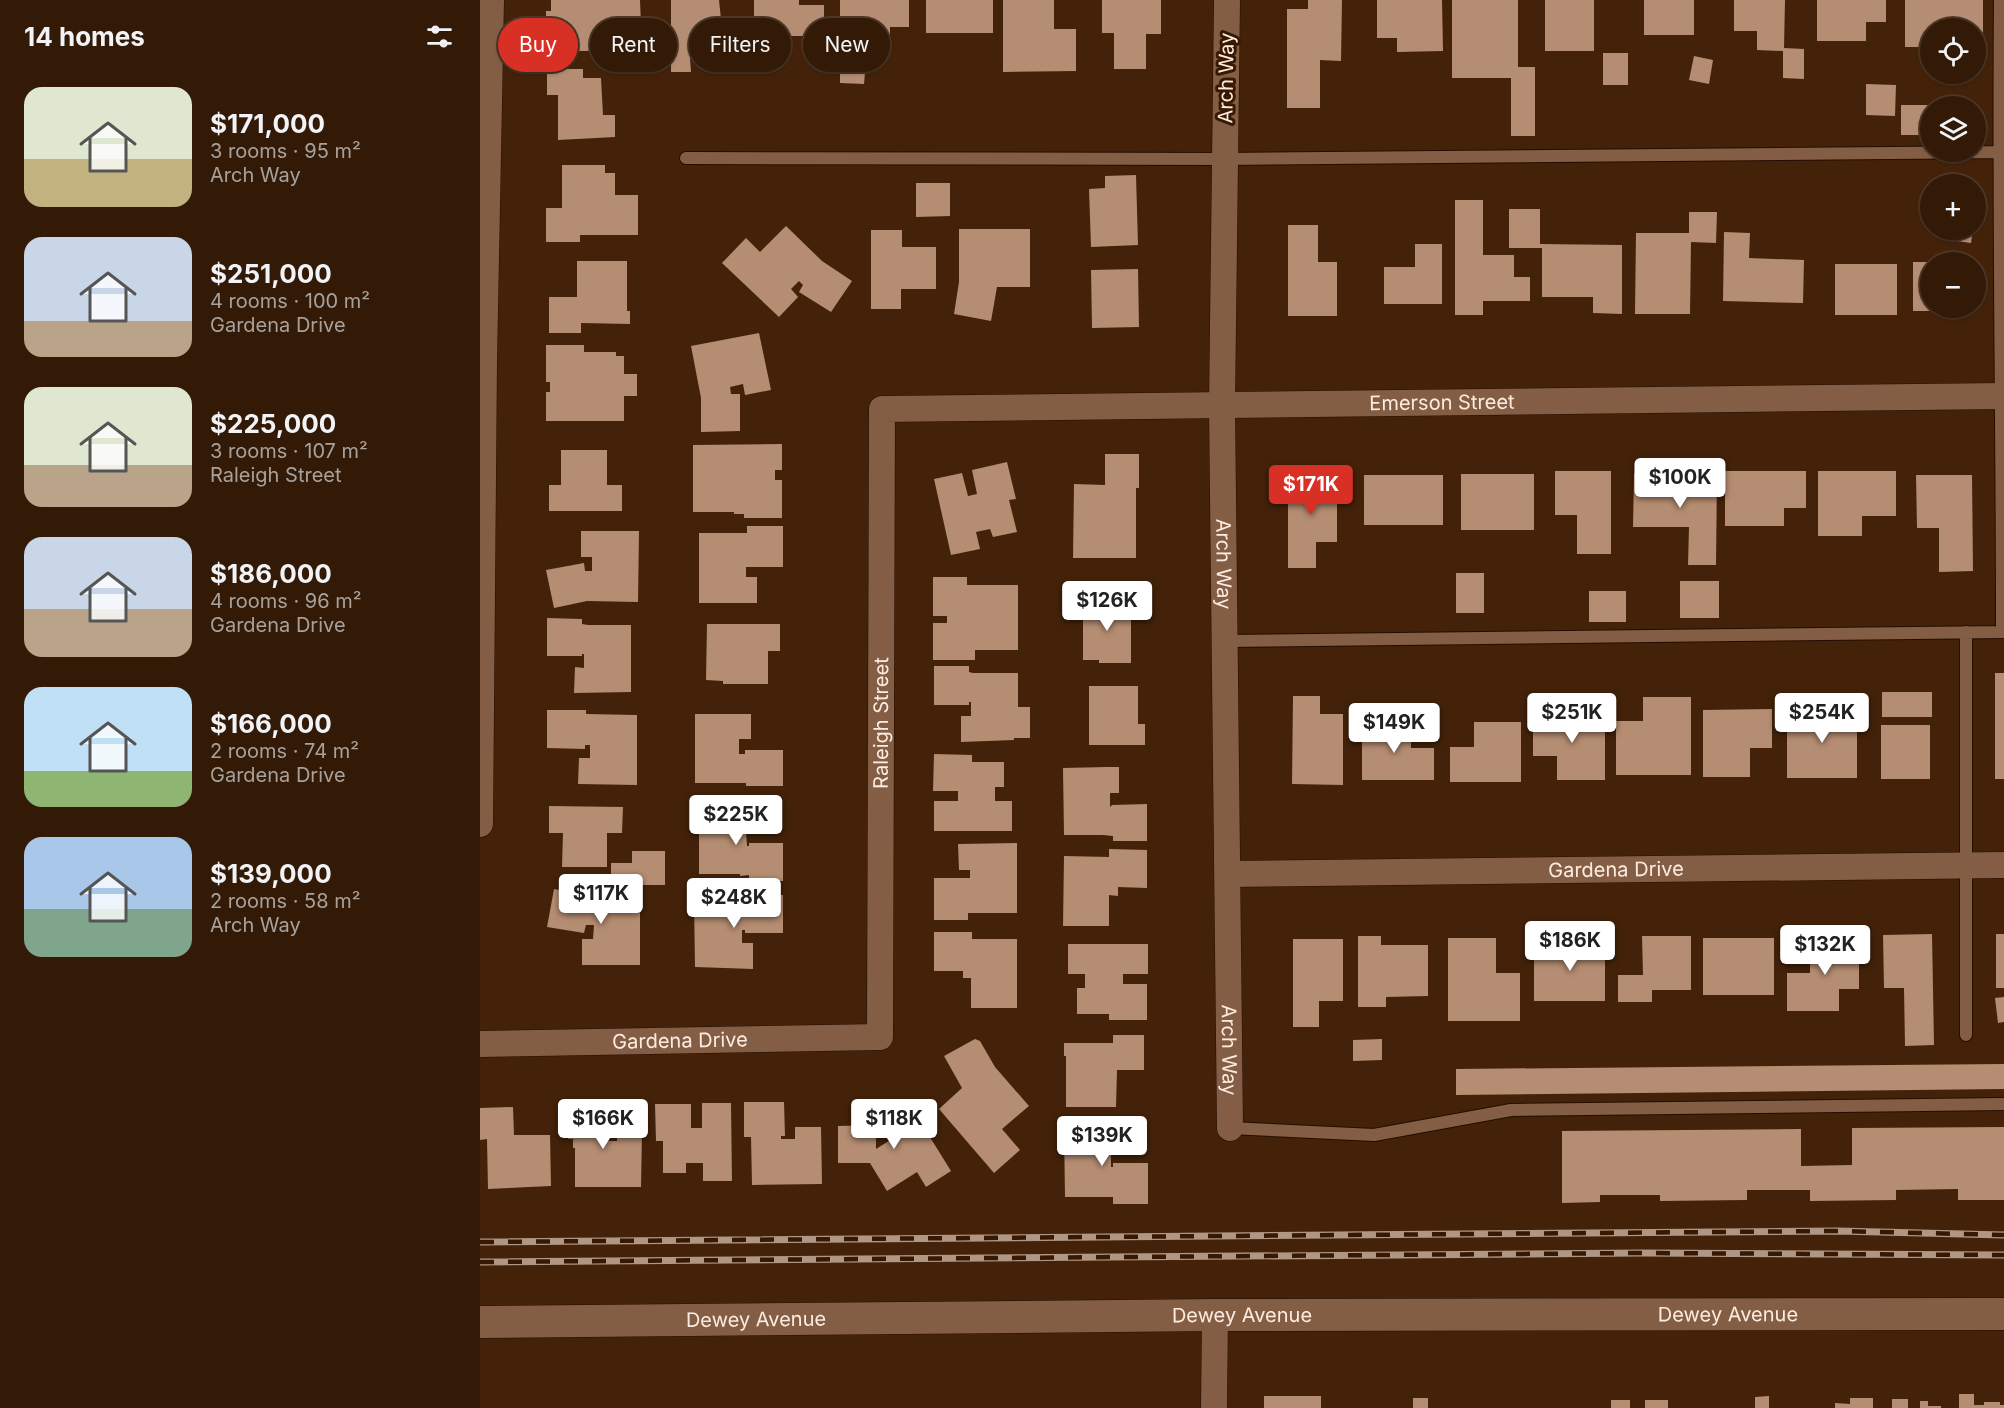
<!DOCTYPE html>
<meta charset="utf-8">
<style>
:root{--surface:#321a07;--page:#3d2715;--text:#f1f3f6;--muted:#a8a19b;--line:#4d3828;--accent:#d93025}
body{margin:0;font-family:Inter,sans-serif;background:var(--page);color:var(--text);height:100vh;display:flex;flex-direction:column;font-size:22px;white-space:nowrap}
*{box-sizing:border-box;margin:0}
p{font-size:20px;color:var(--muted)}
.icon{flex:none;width:33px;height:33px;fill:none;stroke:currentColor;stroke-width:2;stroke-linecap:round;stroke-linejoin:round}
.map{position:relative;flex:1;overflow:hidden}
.sheet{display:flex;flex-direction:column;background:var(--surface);width:480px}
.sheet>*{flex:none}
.hud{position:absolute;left:18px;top:18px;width:570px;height:54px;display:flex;gap:12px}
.buttons{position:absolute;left:1440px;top:18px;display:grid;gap:12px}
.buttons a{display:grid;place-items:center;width:66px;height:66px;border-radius:50%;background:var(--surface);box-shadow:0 2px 4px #0004,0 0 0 2px var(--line);font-size:30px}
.price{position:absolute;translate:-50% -51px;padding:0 14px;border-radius:6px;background:#fff;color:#222;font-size:20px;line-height:39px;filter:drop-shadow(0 2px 3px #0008)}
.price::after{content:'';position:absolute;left:50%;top:36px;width:18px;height:14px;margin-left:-9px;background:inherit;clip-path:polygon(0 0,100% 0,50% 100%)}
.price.on{background:var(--accent);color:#fff}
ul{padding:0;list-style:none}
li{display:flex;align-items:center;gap:18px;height:150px;padding:0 24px}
li span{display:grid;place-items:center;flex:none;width:168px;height:120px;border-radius:18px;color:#555}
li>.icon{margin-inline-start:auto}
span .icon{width:72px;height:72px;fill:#fffc;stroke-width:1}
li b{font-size:26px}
h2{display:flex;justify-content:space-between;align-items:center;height:72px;padding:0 24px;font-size:26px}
.chip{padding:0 21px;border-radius:27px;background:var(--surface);box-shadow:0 2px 4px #0004,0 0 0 2px var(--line);font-size:21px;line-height:54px}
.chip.on{background:var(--accent);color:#fff}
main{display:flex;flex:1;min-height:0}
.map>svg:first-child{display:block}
.building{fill:#b58d72}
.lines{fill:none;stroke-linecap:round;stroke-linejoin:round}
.service-casing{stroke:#250d00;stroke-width:14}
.minor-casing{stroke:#250d00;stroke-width:27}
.tertiary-casing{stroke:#250d00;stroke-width:33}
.service{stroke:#835e44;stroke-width:12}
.minor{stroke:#835e44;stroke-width:26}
.tertiary{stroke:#835e44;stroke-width:32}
.rail-casing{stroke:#af9685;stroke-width:7}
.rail{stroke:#381800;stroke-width:4.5;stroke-dasharray:14;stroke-linecap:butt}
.labels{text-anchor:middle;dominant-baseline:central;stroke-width:6;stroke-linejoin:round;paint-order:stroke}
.street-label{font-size:20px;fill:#fdebe0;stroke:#381800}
</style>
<main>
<section class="sheet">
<h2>14 homes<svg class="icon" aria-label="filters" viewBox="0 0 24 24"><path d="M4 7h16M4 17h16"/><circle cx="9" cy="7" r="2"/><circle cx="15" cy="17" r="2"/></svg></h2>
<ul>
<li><span style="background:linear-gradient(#dfe7d0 60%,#c2b280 0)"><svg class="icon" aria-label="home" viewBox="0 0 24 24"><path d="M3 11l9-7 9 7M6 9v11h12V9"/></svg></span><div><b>$171,000</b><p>3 rooms · 95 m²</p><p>Arch Way</p></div></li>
<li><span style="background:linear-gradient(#c9d6e8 70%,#b9a48a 0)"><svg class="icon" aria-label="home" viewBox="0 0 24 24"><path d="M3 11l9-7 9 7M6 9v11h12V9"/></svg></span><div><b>$251,000</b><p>4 rooms · 100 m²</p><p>Gardena Drive</p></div></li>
<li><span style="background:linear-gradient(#dfe7d0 65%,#b9a48a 0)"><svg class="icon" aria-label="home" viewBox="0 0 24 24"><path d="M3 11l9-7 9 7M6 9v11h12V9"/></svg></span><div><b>$225,000</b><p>3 rooms · 107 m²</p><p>Raleigh Street</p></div></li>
<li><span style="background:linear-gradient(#c9d6e8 60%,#b9a48a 0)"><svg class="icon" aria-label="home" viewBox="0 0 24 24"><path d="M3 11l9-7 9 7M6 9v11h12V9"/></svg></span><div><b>$186,000</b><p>4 rooms · 96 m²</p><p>Gardena Drive</p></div></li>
<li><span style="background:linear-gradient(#bfe0f5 70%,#8fb573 0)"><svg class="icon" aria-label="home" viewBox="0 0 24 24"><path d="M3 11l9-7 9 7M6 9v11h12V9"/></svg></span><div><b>$166,000</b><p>2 rooms · 74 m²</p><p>Gardena Drive</p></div></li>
<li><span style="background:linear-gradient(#a9c7e8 60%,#7fa58c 0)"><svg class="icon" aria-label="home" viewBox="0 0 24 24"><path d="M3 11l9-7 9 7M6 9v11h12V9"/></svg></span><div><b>$139,000</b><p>2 rooms · 58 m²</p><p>Arch Way</p></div></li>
</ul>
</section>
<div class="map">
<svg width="1524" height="1408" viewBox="0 0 1524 1408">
<rect width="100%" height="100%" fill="#432209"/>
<path class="building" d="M71,0H160L161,25L128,26V51H66V11H71Z
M191,0H239L242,29H239V58H210L211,72H191Z
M274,0H319V5H344V36H299V51H293V59H284V62H279V59H274Z
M360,0H429V27H410V40H384V60H386L384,84L360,83Z
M446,0H513V33H446Z
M523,0H574V29H596V71L523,72Z
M622,0H681V34H666V69H634V33H622Z
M828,0H862L861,61L840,60V108H807V9H828Z
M897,0H962L963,51L917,52V38H897Z
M972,0H1038V67H1055V136H1031V78H972Z
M1065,0H1114V51H1065Z
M1164,0H1214V35H1164Z
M1254,0H1305L1304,48L1324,49V79L1303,78V51L1277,50V31H1254Z
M1337,0H1406V22H1386V41H1337Z
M1425,0H1503V47H1496V28H1450V47H1425Z
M1123,53H1148V85H1123Z
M1214,56L1233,60L1229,84L1209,80Z
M67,69H103V78H121L123,115H135V137L78,140V95H67Z
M1386,84L1416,85L1415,116L1386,115Z
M1421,105H1450V135H1421Z
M82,165H125V173H135V195H158V235H100V242H66V208H82Z
M656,175L658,245L611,247L609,189L625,188V176Z
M436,183H470V216L436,217Z
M975,200H1003V255H1034V277H1050V301H1003V315H975Z
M1029,209H1060V244L1142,245V314L1113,313V297H1062V248H1029Z
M1209,212H1237L1236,243L1211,242L1210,314H1155L1156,233H1209Z
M808,225H838V262H857V316H808Z
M306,226L342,261L372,281L351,312L319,292L323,285L319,281L311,289L318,297L299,317L242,263L266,238L280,252Z
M479,229H550V287H517L511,321L474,314L479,282Z
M391,230H422V247H456V289H421V309H391Z
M1463,230H1493L1491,243L1462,239Z
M1244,232L1270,233L1269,258L1324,260L1323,303L1243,301Z
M935,244H962V304H904V267H935Z
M97,261H147V311H150V324L101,323V333H69V297H97Z
M1433,262H1450V308H1494V311H1433Z
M1355,264H1417V315H1355Z
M658,269L659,327L612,328L611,270Z
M279,333L291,390L265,395L263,384L250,387L251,394H260V431L221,432V398L211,346Z
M66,345H104V352H136V356H144V374H157V396H144V421H66V392H70V382H66Z
M302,444V470H295V480H302V518H264V514H254V512H213V445Z
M81,450H127V485H142V511H69V485H81Z
M625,454H659V488H656V558H593L594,484L625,485Z
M527,462L536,499L529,500L537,532L513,537L510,529L496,532L500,549L471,555L454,479L482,473L488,496L497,494L492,470Z
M1075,471H1131V554H1097V515H1075Z
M1245,471H1326V508H1304V526H1245Z
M1338,471H1416V516H1382V536H1338Z
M1154,473L1237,474L1236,565H1208L1209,527H1153Z
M808,474H857V542H836V568H808Z
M981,474H1054V530H981Z
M884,475H963V525H884Z
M1436,475H1492L1493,571L1459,572V528H1437Z
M267,526H303V567H266V577H277V603H219V533H267Z
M101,531H159L158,602L107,601L74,608L66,570L104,563L105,571H112V557H101Z
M976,573H1004V613H976Z
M453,577H487V585H538V650H495V660H453V623H467V616H453Z
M1200,581H1239V618H1200Z
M1109,591H1146V622H1109Z
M603,601H651V663H619V660H603Z
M67,618L102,619V624L108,625H151V692L94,693L95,667L104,668V654H102V656H67Z
M227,624H300V651H288V684H243V681L226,680Z
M454,666H489V672L493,673H538V707H550V738H534V740L481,742V716H491V702H489V705H454Z
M1515,673H1524V779H1515Z
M609,686H658V724H665V745H609Z
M1402,692H1452V717H1402Z
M813,696H840V714H863V785L812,784Z
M1163,697H1211V775H1136V721H1163Z
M1292,709V748H1270V777H1223V710Z
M67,710H106V714L157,715V785L98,784L99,758H110V745H105V749L67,748Z
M1307,711H1377V778H1307Z
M215,714H271V739H259V754H265V750H303V786H266V783H215Z
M1053,714H1125V780H1077V756H1053Z
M994,722H1041V782H970V747H994Z
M882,723H931V748H954V780H882Z
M1401,725H1450V779H1401Z
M454,754L492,755V762H524V787H515V801H532V831H454V801H478V791H453Z
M627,767H639V793H630V807L632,805L667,804V841H633V836L623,835H584L583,768Z
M69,806L143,807L142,833H127V867H82L83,833H69Z
M219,807H275V832H266L267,846H269V843H303V881H269V875L260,876V874H219Z
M537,843V913H488V920H454V878H490V870H479L478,844Z
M629,849L667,850V888L638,887V896L629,895V926H583L584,856L629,857Z
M152,851H185V885H131V863H152Z
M74,889L109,895H160V965H102V939H113L114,925H106L104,933L67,927Z
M265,895H303V933H265V930H262V943H273V969L215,967L214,901H255L265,899Z
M454,932H492V939H537V1008H491V978H483V971H454Z
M1452,934L1454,1045L1425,1046L1424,988H1404L1403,935Z
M1516,934H1524V988H1516Z
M878,936H901V945H948V996L906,997V1007H878Z
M1162,936H1211V990H1172V1002H1138V975H1163Z
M968,938H1016V973H1040V1021H968Z
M1223,938H1294V995H1223Z
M1330,938H1379V989H1359V1011H1307V973H1330Z
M813,939H863V1001H839V1027H813Z
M1054,942H1125V1001H1054Z
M588,944H668V974H643V984H667V1020H629V1014H597V988H605V974H588Z
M1524,997V1022L1518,1023L1515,998Z
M633,1035H664V1070H637L636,1107H586V1056H584V1043H633Z
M495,1039L500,1041L515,1067L549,1106L522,1129L540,1150L514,1173L459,1109L482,1088L464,1056Z
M902,1039V1060L873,1061V1040Z
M1524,1064V1089L976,1095V1069Z
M264,1102H304L305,1136H301V1139H315V1127H341L342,1184L272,1185L271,1137H264Z
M222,1103H251L252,1181H223V1163H206V1173H183V1141H176L175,1104H211V1128H222Z
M88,1104H125V1139L123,1141H137V1131L162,1132L161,1187H95V1148H93V1139H88Z
M430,1105L471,1171L446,1187L437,1172L407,1191L390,1163H358V1126L396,1125V1149L415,1137L404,1121Z
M33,1107L34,1135H70L71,1186L8,1189L7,1139L0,1140V1108Z
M584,1127H642V1152H631V1167H633V1163H668V1204H633V1197H585Z
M1524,1127V1200H1478V1189L1416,1190V1200L1330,1201V1190H1267V1200L1180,1201V1195H1120V1202L1082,1203V1131L1321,1129V1166L1372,1165V1128Z
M1479,1394H1494V1405H1504V1402H1520V1405H1524V1408H1479Z
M784,1396H841V1408H784Z
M1289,1396V1408H1275V1397Z
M933,1398H948V1408H933Z
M1370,1398H1393V1408H1355V1403L1370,1404Z
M1412,1399H1428V1408H1412Z
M1131,1400H1150V1408H1131Z
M1165,1400H1188V1408H1165Z
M1440,1401H1448V1406H1461V1408H1440Z"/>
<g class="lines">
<defs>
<path id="service" d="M1520,0C1518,211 1522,421 1522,632
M206,158L745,159L1524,152
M745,641L1524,632
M1486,1035V632
M750,1128L894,1135L1031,1110L1524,1104"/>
<g id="minor">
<path id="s1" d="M747,0L742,406L750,1128"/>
<path d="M0,824L4,362L11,0"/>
<path id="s2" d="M749,874L1524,865"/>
<path id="s3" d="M0,1044L400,1037L402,409L1524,396"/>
<path d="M734,1408L735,1315"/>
</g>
<g id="tertiary">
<path id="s4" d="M0,1322L735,1315L1524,1314"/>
</g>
</defs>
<use href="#service" class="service-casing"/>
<use href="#minor" class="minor-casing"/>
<use href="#tertiary" class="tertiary-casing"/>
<use href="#service" class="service"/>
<use href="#minor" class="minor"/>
<use href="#tertiary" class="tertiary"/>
<defs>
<path id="rail" d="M0,1242L1358,1231L1524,1235
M0,1262L1161,1253L1524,1255"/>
</defs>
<use href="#rail" class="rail-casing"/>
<use href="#rail" class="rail"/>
</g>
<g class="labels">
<g class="street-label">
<text transform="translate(746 78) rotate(-89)">Arch Way</text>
<text stroke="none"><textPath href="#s3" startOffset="1588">Emerson Street</textPath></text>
<text stroke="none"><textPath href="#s1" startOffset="564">Arch Way</textPath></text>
<text stroke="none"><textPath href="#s3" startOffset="714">Raleigh Street</textPath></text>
<text stroke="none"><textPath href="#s2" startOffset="387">Gardena Drive</textPath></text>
<text stroke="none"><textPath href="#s3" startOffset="200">Gardena Drive</textPath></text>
<text stroke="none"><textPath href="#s1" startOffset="1050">Arch Way</textPath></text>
<text stroke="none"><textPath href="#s4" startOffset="1248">Dewey Avenue</textPath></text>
<text stroke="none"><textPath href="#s4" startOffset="762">Dewey Avenue</textPath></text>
<text stroke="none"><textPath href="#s4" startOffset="276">Dewey Avenue</textPath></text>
</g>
</g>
</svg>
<div class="buttons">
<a><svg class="icon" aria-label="locate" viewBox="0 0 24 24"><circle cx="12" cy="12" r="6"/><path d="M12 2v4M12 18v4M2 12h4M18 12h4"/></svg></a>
<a><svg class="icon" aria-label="layers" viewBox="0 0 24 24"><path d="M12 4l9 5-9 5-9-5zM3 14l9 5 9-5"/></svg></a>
<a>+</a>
<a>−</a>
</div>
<b class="price" style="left:1200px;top:509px">$100K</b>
<b class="price on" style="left:831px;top:516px">$171K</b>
<b class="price" style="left:627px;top:632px">$126K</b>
<b class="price" style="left:1092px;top:744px">$251K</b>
<b class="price" style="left:1342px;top:744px">$254K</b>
<b class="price" style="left:914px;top:754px">$149K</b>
<b class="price" style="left:256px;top:846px">$225K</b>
<b class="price" style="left:121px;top:925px">$117K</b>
<b class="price" style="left:254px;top:929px">$248K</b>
<b class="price" style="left:1090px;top:972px">$186K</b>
<b class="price" style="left:1345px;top:976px">$132K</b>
<b class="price" style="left:123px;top:1150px">$166K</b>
<b class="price" style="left:414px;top:1150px">$118K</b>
<b class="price" style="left:622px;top:1167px">$139K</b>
<div class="hud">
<a class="chip on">Buy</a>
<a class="chip">Rent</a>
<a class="chip">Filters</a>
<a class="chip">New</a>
</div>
</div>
</main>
